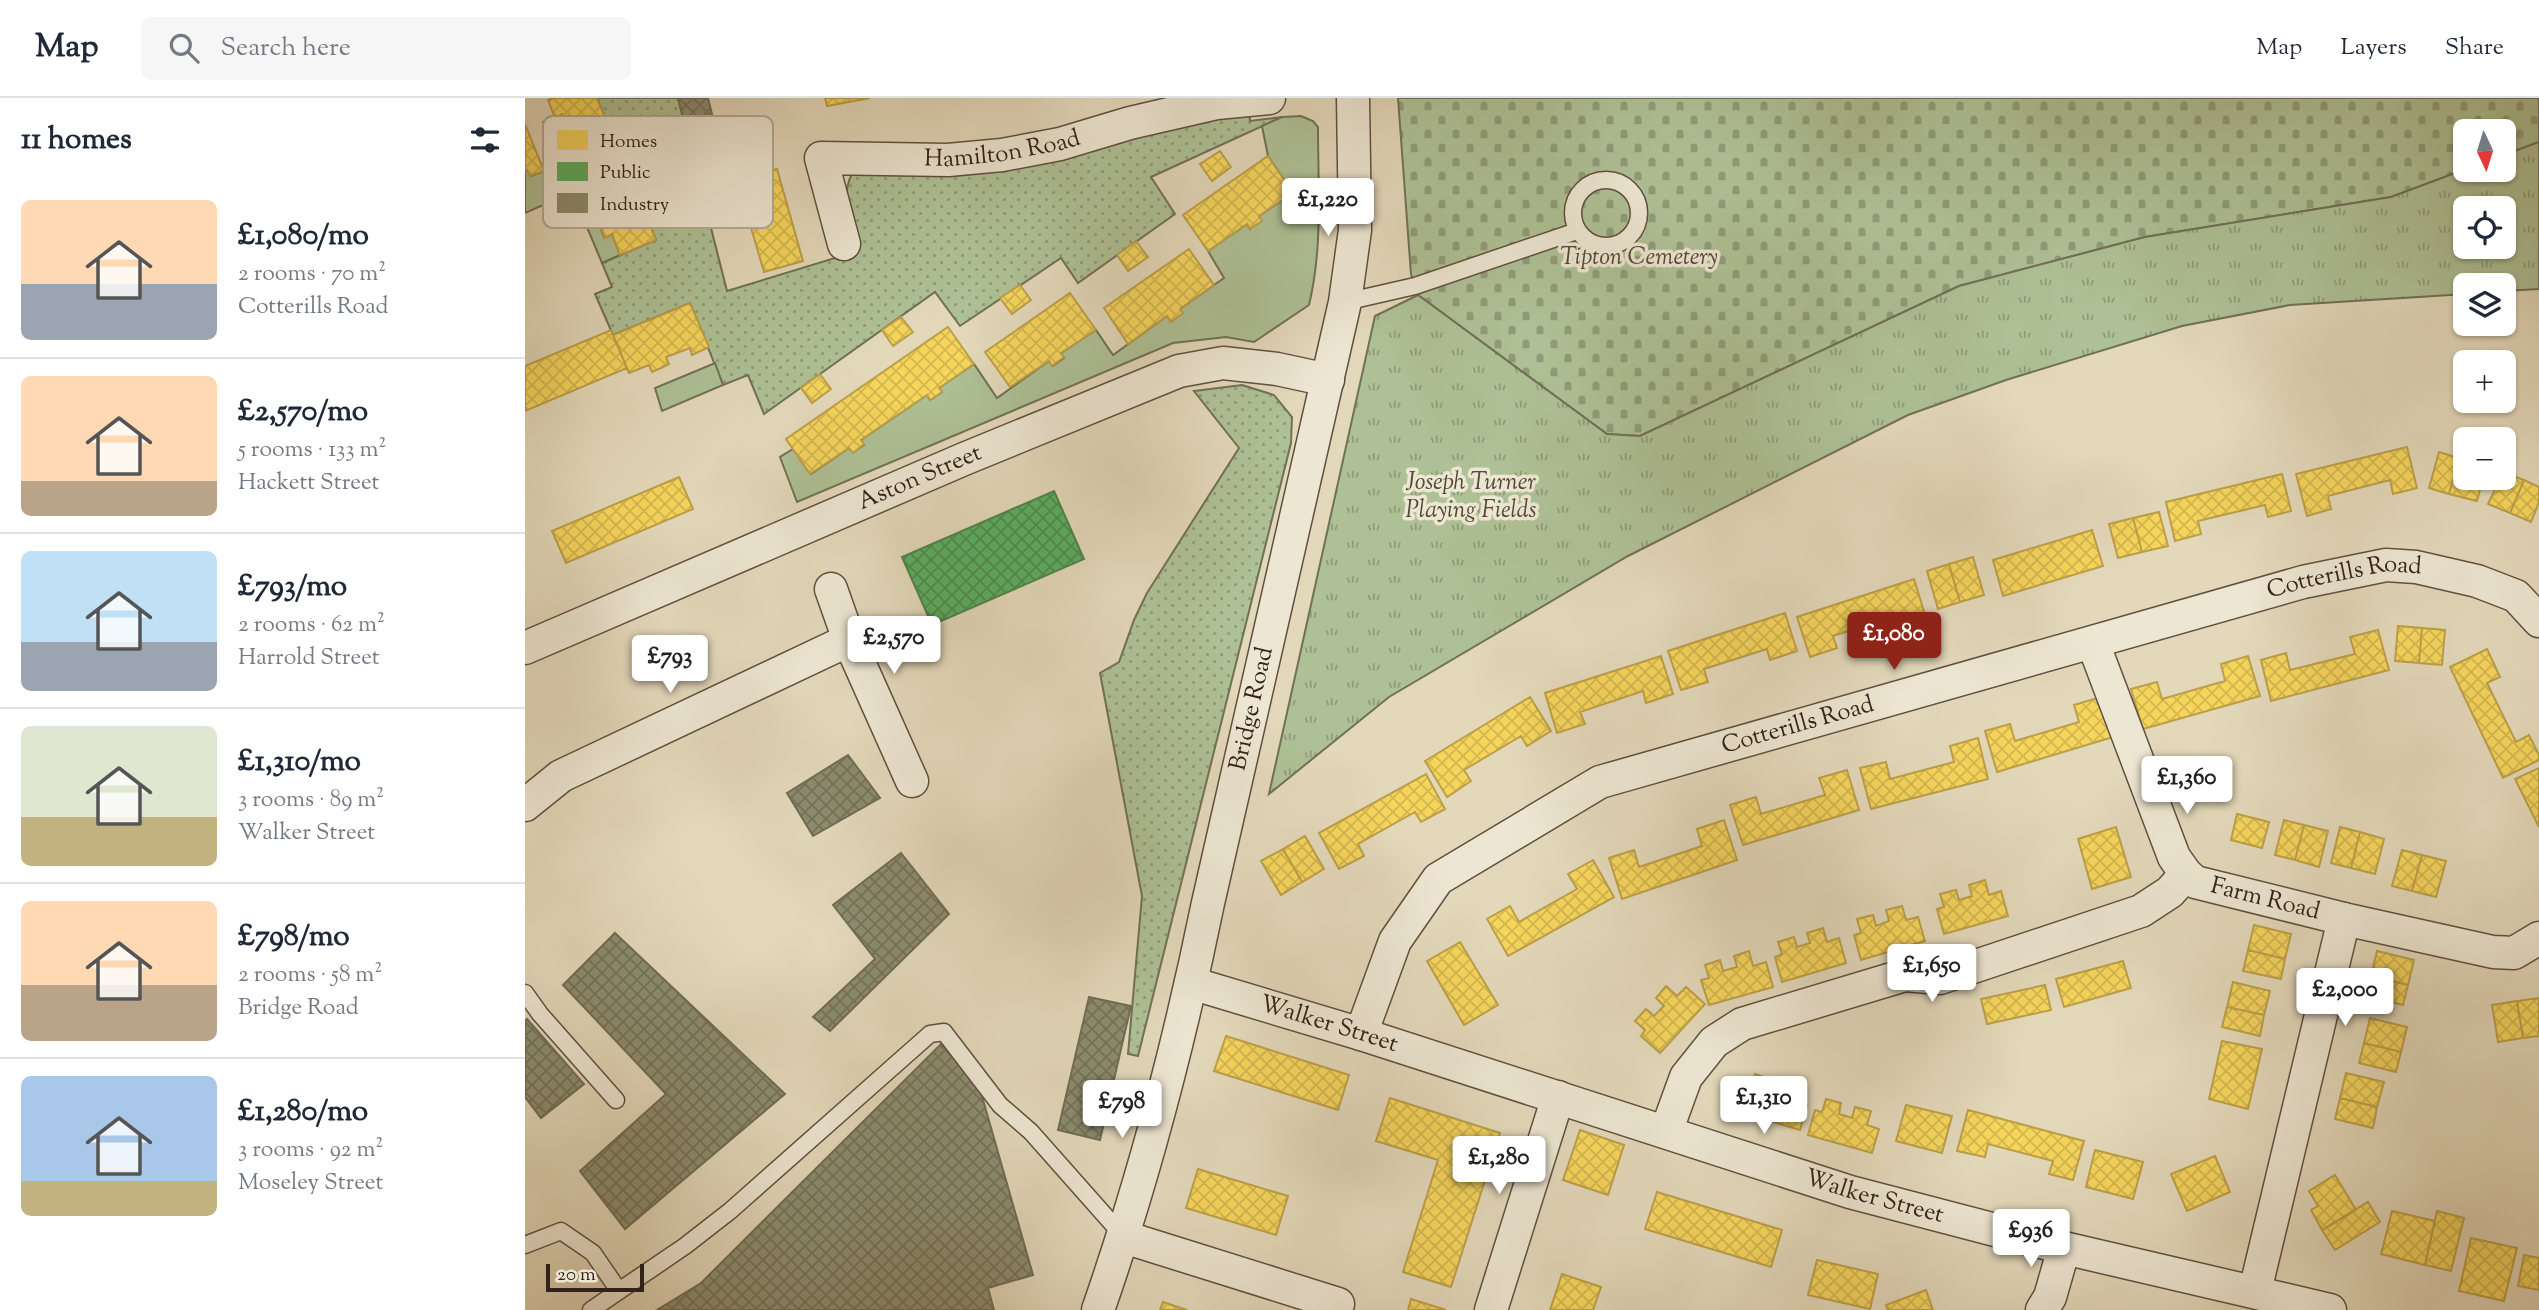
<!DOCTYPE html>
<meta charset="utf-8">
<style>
:root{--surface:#fff;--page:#f6f6f7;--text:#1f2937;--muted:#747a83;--line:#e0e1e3;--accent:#8f2418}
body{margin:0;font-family:"Sorts Mill Goudy",serif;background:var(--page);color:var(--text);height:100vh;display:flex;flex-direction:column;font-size:26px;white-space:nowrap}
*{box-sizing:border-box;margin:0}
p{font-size:23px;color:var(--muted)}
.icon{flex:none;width:38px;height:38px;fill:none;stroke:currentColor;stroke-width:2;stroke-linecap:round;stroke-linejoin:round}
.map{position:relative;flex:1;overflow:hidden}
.details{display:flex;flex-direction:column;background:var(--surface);width:525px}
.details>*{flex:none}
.needle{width:46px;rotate:176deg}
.buttons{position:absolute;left:1928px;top:21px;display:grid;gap:14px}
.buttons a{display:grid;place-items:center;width:63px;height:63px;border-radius:10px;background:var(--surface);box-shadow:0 2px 5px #0004;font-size:35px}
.scale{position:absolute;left:21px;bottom:18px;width:98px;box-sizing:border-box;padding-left:7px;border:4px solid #332219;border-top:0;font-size:19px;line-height:24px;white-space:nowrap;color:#332219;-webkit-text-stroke:5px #ede6d2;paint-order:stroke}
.price{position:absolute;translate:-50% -60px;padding:0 16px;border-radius:7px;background:#fff;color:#222;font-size:23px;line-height:46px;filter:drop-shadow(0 2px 4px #0008)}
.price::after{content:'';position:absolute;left:50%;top:42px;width:21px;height:16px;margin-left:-10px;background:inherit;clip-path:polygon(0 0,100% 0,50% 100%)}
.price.current{background:var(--accent);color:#fff}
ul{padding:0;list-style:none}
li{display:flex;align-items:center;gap:21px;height:175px;padding:0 21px}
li+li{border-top:2px solid var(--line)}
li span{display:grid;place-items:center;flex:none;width:196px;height:140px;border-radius:10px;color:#555}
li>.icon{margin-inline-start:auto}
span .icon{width:84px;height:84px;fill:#fffc;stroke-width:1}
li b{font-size:30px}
h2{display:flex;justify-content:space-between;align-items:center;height:84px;padding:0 21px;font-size:30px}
header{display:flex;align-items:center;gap:42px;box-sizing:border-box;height:98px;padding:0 35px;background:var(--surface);border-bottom:2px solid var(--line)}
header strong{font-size:33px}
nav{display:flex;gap:38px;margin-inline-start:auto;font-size:24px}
.search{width:490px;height:63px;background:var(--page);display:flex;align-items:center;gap:18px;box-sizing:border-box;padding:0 24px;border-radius:10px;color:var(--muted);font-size:26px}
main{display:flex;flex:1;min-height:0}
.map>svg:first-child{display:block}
.grass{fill:url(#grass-dots);stroke:#707157;stroke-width:2}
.cemetery{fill:url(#cemetery-stones);stroke:#707157;stroke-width:2}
.park{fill:url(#park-tufts);stroke:#707157;stroke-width:2;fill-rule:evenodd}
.garden{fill:#aec095;stroke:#707157;stroke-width:2}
.homes{fill:url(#homes-cross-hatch);stroke:#bc9f48;stroke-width:2}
.public{fill:url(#public-cross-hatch);stroke:#4e844b;stroke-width:2}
.industry{fill:url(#industry-cross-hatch);stroke:#716c54;stroke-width:2}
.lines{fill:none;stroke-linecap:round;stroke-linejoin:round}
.lane-casing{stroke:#5f5041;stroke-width:19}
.street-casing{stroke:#5f5041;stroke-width:35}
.lane{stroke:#ede6d2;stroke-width:16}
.street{stroke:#ede6d2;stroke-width:32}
.labels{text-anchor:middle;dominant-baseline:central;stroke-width:7;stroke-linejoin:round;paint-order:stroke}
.street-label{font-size:24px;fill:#332219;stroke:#ede6d2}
.park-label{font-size:24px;font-style:italic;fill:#524a38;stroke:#ede6d2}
.key{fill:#ede6d2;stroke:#b5ab9a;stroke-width:2}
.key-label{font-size:19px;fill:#332219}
</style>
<header>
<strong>Map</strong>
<div class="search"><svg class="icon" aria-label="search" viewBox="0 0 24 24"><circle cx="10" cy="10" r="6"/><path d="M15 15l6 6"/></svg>Search here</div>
<nav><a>Map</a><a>Layers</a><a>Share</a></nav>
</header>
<main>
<section class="details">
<h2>11 homes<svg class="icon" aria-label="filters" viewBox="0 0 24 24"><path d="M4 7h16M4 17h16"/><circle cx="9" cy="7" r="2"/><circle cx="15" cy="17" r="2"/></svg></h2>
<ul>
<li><span style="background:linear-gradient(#ffd9b3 60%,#9aa5b1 0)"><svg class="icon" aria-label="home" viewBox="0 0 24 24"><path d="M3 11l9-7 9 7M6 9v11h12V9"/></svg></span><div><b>£1,080/mo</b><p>2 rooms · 70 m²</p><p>Cotterills Road</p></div></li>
<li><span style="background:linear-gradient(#ffd9b3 75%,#b9a48a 0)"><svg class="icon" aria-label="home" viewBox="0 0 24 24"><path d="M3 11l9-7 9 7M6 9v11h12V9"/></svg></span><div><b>£2,570/mo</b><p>5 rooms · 133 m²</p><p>Hackett Street</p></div></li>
<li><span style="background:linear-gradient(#bfe0f5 65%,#9aa5b1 0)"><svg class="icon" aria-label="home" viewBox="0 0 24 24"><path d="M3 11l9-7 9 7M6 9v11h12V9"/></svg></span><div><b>£793/mo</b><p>2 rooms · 62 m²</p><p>Harrold Street</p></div></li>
<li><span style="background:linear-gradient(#dfe7d0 65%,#c2b280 0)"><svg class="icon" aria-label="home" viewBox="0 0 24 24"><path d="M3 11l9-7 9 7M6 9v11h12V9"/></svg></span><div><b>£1,310/mo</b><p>3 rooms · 89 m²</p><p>Walker Street</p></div></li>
<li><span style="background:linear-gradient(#ffd9b3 60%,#b9a48a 0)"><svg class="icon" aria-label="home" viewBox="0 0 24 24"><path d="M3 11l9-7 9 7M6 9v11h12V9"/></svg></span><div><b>£798/mo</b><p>2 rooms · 58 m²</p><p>Bridge Road</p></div></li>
<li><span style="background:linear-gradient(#a9c7e8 75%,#c2b280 0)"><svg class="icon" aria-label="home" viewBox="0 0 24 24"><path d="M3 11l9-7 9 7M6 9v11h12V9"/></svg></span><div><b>£1,280/mo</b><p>3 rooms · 92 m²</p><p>Moseley Street</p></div></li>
</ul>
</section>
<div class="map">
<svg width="2014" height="1212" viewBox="0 0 2014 1212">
<defs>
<pattern id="grass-dots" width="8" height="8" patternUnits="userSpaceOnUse" patternTransform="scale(1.75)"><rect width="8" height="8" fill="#aec095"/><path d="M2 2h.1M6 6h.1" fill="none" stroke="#8e9c79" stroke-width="1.8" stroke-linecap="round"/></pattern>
<pattern id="cemetery-stones" width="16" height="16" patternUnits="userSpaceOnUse" patternTransform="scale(1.75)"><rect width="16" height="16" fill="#aec095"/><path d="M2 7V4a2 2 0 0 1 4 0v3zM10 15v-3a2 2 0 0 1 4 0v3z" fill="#8e9c79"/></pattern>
<pattern id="park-tufts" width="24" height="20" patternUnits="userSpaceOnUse" patternTransform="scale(1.75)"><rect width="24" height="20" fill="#aec095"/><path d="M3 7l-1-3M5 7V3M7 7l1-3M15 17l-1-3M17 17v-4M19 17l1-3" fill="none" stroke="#8e9c79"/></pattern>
<pattern id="homes-cross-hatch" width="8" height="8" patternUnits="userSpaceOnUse" patternTransform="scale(1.75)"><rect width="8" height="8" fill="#f6d55c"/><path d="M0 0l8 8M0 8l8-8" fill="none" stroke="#d3b74f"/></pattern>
<pattern id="public-cross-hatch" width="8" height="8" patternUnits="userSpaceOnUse" patternTransform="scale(1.75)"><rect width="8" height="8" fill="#5aae61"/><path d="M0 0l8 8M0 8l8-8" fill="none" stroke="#4b8d4f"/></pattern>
<pattern id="industry-cross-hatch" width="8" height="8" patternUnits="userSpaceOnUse" patternTransform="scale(1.75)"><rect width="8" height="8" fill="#8c8c6e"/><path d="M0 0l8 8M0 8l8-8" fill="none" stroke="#73725a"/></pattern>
</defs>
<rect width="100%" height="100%" fill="#e3d8ba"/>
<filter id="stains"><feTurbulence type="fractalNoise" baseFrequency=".00286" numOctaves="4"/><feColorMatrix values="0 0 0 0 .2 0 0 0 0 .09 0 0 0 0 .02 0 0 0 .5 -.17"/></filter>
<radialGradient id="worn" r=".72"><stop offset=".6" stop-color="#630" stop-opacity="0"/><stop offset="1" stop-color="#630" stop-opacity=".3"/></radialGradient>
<path class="grass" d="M72,0H153L202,193L333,153C327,128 314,100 327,76L723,9L725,23L757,19L626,79L650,116L553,185L536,160L435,228L410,194L239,316L223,277L198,287L165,205L88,237L70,196L87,189L77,165L131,142Z
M717,287L749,297L767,319L766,345L613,958L603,956L617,798L575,575L594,564L609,522L622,495L714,350L669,293Z"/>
<path class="cemetery" d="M873,0H2014V44L1979,57V33H1941V71L1866,99L1620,139L1434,188L1115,338L1082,336L893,197L886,176Z"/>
<path class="park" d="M2014,44V191L1979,193V187H1941V196L1765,207L1657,228L1481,282L1383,317L1103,458L864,599L744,696L850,218L893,197L1082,336L1115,338L1434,188L1620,139L1866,99L1941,71L1979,72V57ZM1941,110H1979V149H1941Z"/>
<path class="garden" d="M37,16L47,41L40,44L47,61L54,58L80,120L73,123L79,139L87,136L95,157L77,165L18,24Z
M776,18L788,23L793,29C793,89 798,149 784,207L729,244L701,239L648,245L272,404L255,359L268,351L286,376L324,350L328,354L339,347L336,342L402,297L405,302L417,294L414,290L449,266L472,300L524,263L528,268L539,260L536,255L571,232L588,257L642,218L646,223L655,211L699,180L683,153L722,126L725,131L734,118L768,95L743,58L737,28L757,19Z
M2,72L6,78L19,73L32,101L0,115V73Z
M190,265L198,287L137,313L130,290Z"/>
<path class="homes" d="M28,0H72L131,142L95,157L87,136L80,140L73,123L80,120L70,97L63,100L56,83L63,80L54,58L47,61L40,44L47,41L37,16L30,20L23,2Z
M300,0H345L302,8Z
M0,26L19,73L5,78L2,72L0,73Z
M695,53L706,69L687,83L675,66Z
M743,58L768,95L734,118L737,123L725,131L722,126L683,153L658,117Z
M252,71L278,163L239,174L212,82Z
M611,143L623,159L603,173L592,157Z
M664,151L689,187L655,211L658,215L646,224L642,218L603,246L579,210Z
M495,187L506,202L487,216L475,200Z
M545,195L571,232L536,255L539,259L527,268L524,263L485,289L460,254Z
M165,205L184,249L167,257L165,250L141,259L144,266L136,270L127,274L124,267L104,275L88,237Z
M376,219L388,234L368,248L357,232Z
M423,229L449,266L414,290L417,294L405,302L402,297L336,342L339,346L328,355L324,350L285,376L261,341Z
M86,232L102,270L0,313V268Z
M295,276L306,291L287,305L276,290Z
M1882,349L1892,390L1868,396L1865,382L1803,398L1806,411L1782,418L1771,376Z
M1914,354L1934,360L1924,396L1904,390Z
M1934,360L1941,362V380H1958L1952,403L1924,396Z
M1979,374L1999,382L1985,415L1963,406L1975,380H1979Z
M1757,376L1766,413L1743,419L1740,407L1673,423L1676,436L1650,443L1641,404Z
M154,379L168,411L41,465L27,433Z
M1999,382L2014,389V404L2006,424L1985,415Z
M1634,414L1643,448L1617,454L1608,420Z
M1608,420L1617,454L1593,460L1584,426Z
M1567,432L1578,468L1478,498L1468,462Z
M1448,459L1459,497L1435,504L1424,466Z
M1424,466L1435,504L1413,511L1402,473Z
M1389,481L1401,520L1374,529L1371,518L1308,538L1312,550L1285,559L1272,519Z
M1260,515L1272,553L1245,562L1242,551L1179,571L1183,584L1156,592L1143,553Z
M1873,528L1897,530L1894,565L1870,563Z
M1897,530L1920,532L1917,567L1894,565Z
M1853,532L1864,572L1746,603L1736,562L1761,555L1765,572L1830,556L1825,539Z
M1962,551L1975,579L1962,585L1991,644L2004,637L2014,657V662L1978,680L1925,569Z
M1136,558L1148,596L1121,605L1118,593L1055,614L1060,626L1032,635L1020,595Z
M1723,558L1735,598L1618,631L1606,591L1632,584L1637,601L1700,583L1696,566Z
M1005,599L1026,633L1002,648L996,638L939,672L946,683L922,699L900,663Z
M1576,599L1588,639L1472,674L1460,633L1485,626L1490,643L1554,624L1549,607Z
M1453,640L1463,681L1346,711L1335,670L1361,664L1365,681L1429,664L1425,648Z
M2014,670V729L1990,681Z
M1322,672L1334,712L1218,747L1205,707L1231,699L1236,716L1300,697L1294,680Z
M901,676L920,711L896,724L890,714L833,746L839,758L814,771L794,735Z
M1712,716L1744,724L1737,750L1706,742Z
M1199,722L1212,762L1097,801L1084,760L1109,752L1114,769L1177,748L1172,731Z
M1759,722L1779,727L1770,762L1750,757Z
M1779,727L1803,733L1794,769L1770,762Z
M1591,729L1606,779L1567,791L1553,741Z
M1815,729L1835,734L1826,770L1806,765Z
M1835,734L1859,741L1850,776L1826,770Z
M780,738L799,771L777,784L758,751Z
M758,751L777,784L756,797L736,763Z
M1877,752L1897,757L1887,793L1867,788Z
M1897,757L1921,763L1911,799L1887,793Z
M1068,762L1089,799L983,858L962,821L985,808L994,824L1052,791L1043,776Z
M1460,782L1464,797L1476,793L1483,818L1419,836L1412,811L1419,809L1415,796L1431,792L1434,802L1447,798L1444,787Z
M1377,808L1381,822L1393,819L1400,843L1336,862L1329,837L1336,835L1332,821L1348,817L1351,828L1364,823L1361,812Z
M1729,827L1766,836L1760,861L1723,852Z
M1298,830L1302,844L1314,840L1321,865L1257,884L1250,859L1257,856L1253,844L1269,839L1272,849L1285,845L1282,835Z
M935,844L973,907L939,927L902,863Z
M1723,852L1760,861L1756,881L1718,873Z
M1224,853L1228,868L1241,864L1248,889L1184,907L1176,882L1184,880L1180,867L1195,862L1198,873L1212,869L1209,858Z
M1852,853L1889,862L1883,887L1846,878Z
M1598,863L1606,890L1539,909L1531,881Z
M1846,878L1883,887L1878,907L1841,898Z
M1708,884L1745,893L1739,917L1702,909Z
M1520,887L1526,912L1462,926L1456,901Z
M1141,888L1152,898L1161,889L1180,906L1135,955L1116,938L1120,932L1110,923L1121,911L1129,918L1139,908L1131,900Z
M2014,900V938L1998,940L1992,903Z
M1992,903L1998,940L1973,944L1967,907Z
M1702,909L1739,917L1735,938L1697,929Z
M1845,920L1882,929L1876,954L1839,945Z
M701,938L824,977L813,1012L689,973Z
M1697,943L1737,951L1723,1011L1684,1001Z
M1839,945L1876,954L1871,974L1834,965Z
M1821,975L1859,984L1852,1009L1815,1000Z
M1230,976L1245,981L1242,991L1256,995L1259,984L1274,989L1270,1003L1282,1007L1275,1032L1211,1013L1219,988L1226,989Z
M865,1000L975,1035L926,1189L878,1174L913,1062L851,1043Z
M1815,1000L1852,1009L1848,1030L1810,1021Z
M1301,1001L1316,1005L1314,1016L1327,1020L1330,1009L1346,1013L1342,1027L1354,1031L1347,1055L1283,1037L1290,1012L1297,1014Z
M1381,1007L1427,1018L1417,1055L1371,1043Z
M1443,1012L1559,1043L1548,1082L1524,1076L1528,1063L1463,1046L1460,1059L1432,1053Z
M1055,1032L1099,1047L1083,1097L1038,1082Z
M1570,1052L1618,1064L1608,1101L1561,1089Z
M1690,1058L1705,1094L1662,1113L1646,1076Z
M673,1071L763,1098L751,1137L661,1110Z
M1810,1077L1831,1112L1797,1132L1786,1112L1793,1108L1784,1093Z
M1132,1094L1257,1132L1246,1169L1120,1131Z
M1843,1104L1855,1124L1810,1152L1797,1132Z
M1867,1113L1910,1123L1900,1167L1856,1156Z
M1912,1113L1939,1120L1926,1173L1900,1167Z
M1946,1140L1992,1150L1979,1203L1934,1193Z
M1999,1157L2014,1160V1192L1993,1188Z
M1292,1162L1353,1176L1345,1211L1283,1197Z
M1037,1176L1076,1189L1068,1212H1025Z
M1401,1192L1408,1212H1363L1361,1207Z
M886,1201L921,1212H883Z
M638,1204L662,1212H635Z"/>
<path class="public" d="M529,393L559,461L407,527L377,459Z"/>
<path class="industry" d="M153,0H183L199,65L171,72Z
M323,657L355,700L288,738L262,695Z
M376,755L424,816L305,933L288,919L350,861L308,807Z
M90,835L260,996L100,1131L55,1073L141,996L38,887Z
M564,899L606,908L575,1042L533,1032Z
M2,921L59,986L16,1020L0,999V923Z
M416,946L451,977L508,1177L463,1190L469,1212H132L176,1185Z"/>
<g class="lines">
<defs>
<path id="lane" d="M1048 115a33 33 0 1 1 66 0a33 33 0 1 1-66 0Z
M820,204L890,188L1052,133
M0,895L15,916L91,1002
M0,1147L36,1133L68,1155L94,1193
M66,1212L160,1148L205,1113L405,936L419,934L475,1007L506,1034L599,1139"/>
<g id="street">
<path id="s1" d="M319,146L296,60L423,62L477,57L535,46L605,25L692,5L744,0"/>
<path d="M306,491L324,542L387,683"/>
<path id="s2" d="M1568,545L1649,759L1661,776L1670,784L1819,821"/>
<path id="s3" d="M0,550L439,361L654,273L698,265L752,271L803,282"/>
<path d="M0,707L36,678L324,542"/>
<path id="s4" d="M666,885L836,936L1325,1094L1539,1150L1805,1212"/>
<path id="s5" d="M836,936L870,843L913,781L1075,684L1778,484L1861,467L1891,469L1952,483L1991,498L2014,523"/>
<path d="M1141,1034L1161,979L1189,944L1217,926L1380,877L1415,880L1616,813L1645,794L1661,776"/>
<path d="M599,1139L813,1206"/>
<path d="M1730,1193L1819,821L1968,854L1989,855L2014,840"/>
<path id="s6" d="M573,1212C619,1080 655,942 683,805L820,204L830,132L828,0"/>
<path d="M966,1212L1033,999"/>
<path d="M1517,1212L1525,1199L1539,1150"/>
</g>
</defs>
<use href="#lane" class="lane-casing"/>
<use href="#street" class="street-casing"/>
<use href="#lane" class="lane"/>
<use href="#street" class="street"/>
</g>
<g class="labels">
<g class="street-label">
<text stroke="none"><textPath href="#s1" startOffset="271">Hamilton Road</textPath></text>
<text stroke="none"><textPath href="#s3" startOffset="430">Aston Street</textPath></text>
<text stroke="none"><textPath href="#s5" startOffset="1136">Cotterills Road</textPath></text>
<text stroke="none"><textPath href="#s6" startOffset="621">Bridge Road</textPath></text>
<text stroke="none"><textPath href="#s5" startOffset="569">Cotterills Road</textPath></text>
<text stroke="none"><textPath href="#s2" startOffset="334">Farm Road</textPath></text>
<text stroke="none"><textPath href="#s4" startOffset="144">Walker Street</textPath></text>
<text stroke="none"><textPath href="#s4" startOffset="716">Walker Street</textPath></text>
</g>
<g class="park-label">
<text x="1114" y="160">Tipton Cemetery</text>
<text x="946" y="385">Joseph Turner<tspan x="946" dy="28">Playing Fields</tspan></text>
</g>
</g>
<rect x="18" y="18" width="230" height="112" rx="10" class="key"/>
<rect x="32" y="32" width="31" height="20" fill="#f6d55c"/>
<rect x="32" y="64" width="31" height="19" fill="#5aae61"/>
<rect x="32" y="95" width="31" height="20" fill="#8c8c6e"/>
<g class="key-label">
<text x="75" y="49">Homes</text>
<text x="75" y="80">Public</text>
<text x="75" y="112">Industry</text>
</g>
<rect width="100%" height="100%" filter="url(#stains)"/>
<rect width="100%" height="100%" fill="url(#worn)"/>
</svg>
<div class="buttons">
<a><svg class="needle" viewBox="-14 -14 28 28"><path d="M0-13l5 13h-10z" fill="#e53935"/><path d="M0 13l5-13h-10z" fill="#747a83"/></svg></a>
<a><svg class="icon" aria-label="locate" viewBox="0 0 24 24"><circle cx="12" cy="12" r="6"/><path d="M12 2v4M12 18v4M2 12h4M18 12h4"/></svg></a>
<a><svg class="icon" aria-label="layers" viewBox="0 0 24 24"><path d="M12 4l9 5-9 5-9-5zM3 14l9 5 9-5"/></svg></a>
<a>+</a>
<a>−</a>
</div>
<div class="scale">20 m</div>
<b class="price" style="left:803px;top:140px">£1,220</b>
<b class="price current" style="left:1369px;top:574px">£1,080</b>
<b class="price" style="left:369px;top:578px">£2,570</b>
<b class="price" style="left:145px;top:597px">£793</b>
<b class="price" style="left:1662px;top:718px">£1,360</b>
<b class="price" style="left:1407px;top:906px">£1,650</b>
<b class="price" style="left:1820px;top:930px">£2,000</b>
<b class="price" style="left:1239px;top:1038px">£1,310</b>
<b class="price" style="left:597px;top:1042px">£798</b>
<b class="price" style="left:974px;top:1098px">£1,280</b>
<b class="price" style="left:1506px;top:1171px">£936</b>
</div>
</main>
